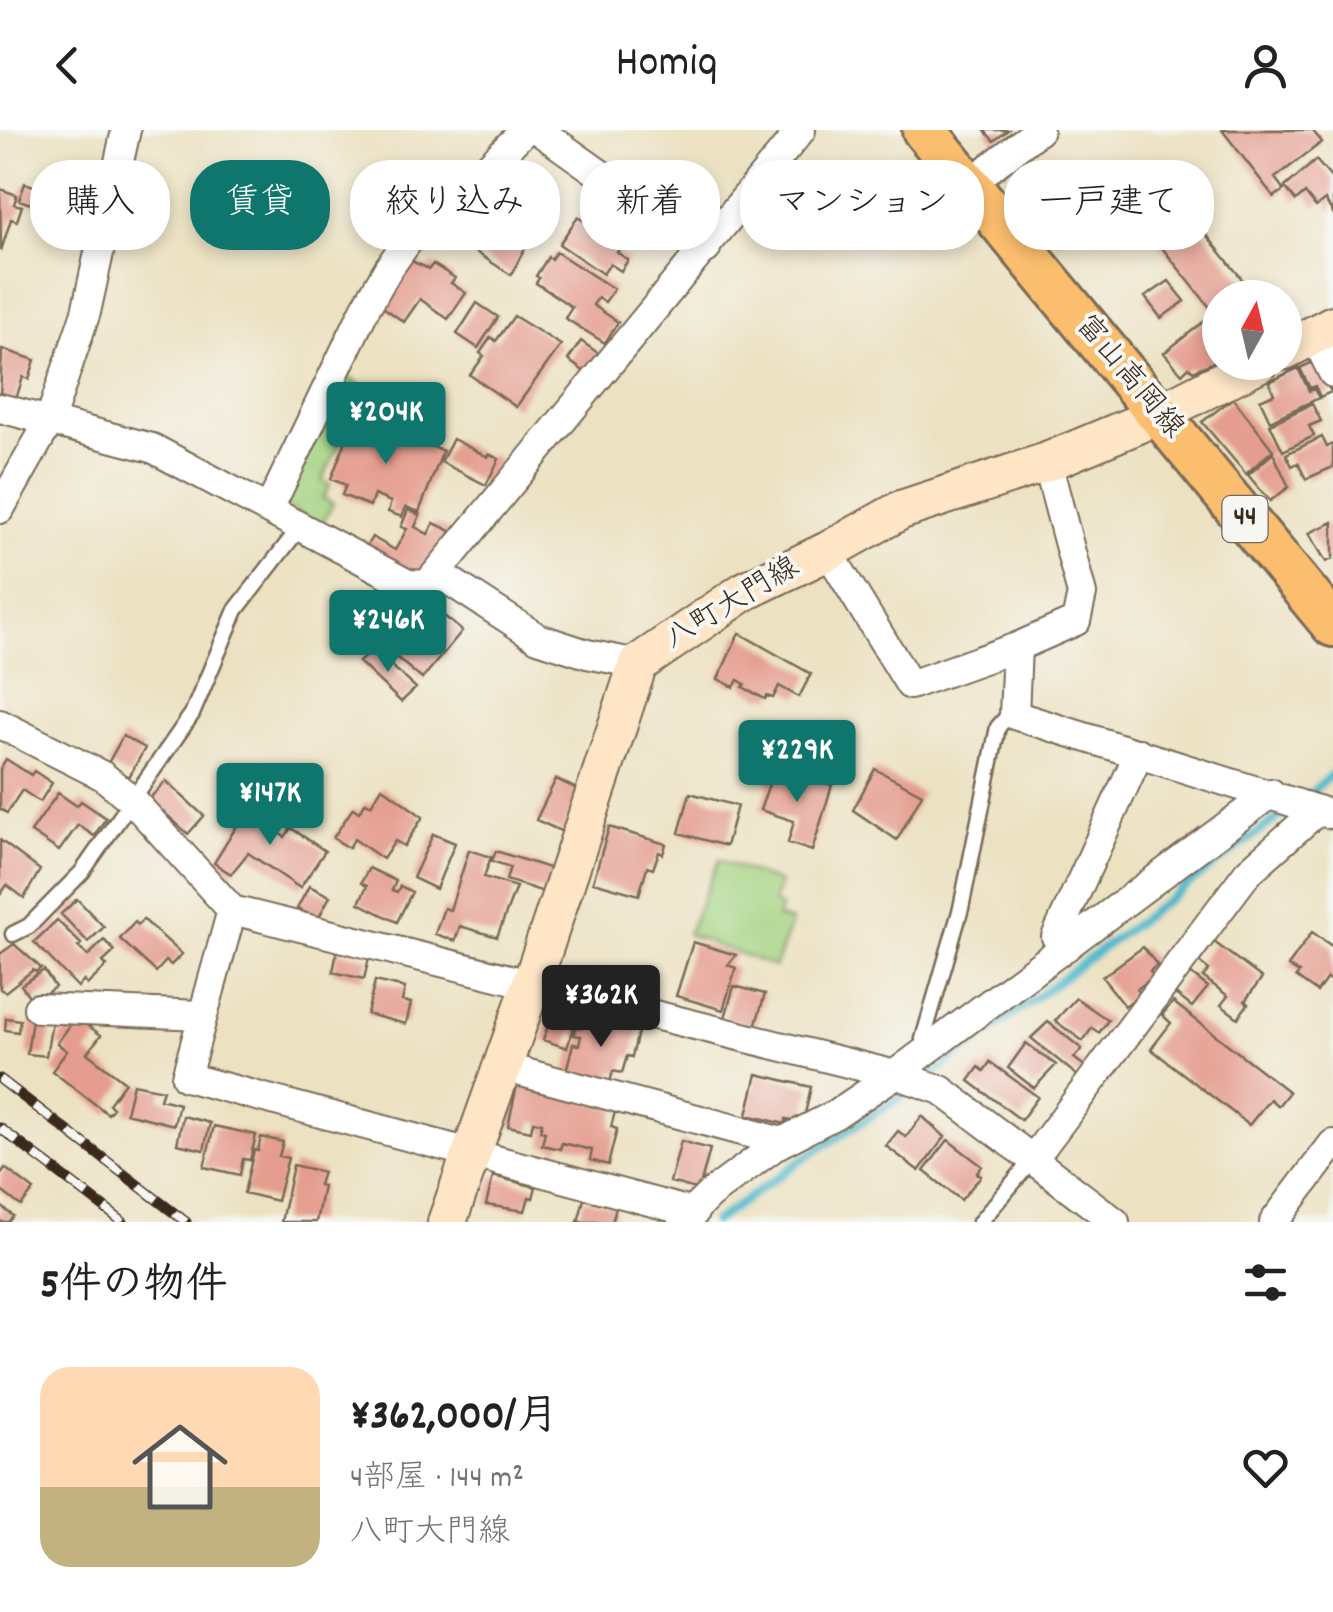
<!DOCTYPE html>
<html lang="ja">
<meta charset="utf-8">
<style>
:root{--surface:#fff;--page:#f2f2f2;--text:#222;--muted:#767676;--accent:#0f766e}
body{margin:0;font-family:Dekko,"Klee One",sans-serif;background:var(--page);color:var(--text);height:100vh;display:flex;flex-direction:column;font-size:38px;white-space:nowrap}
*{box-sizing:border-box;margin:0}
p{font-size:32px;color:var(--muted)}
.icon{flex:none;width:55px;height:55px;fill:none;stroke:currentColor;stroke-width:2;stroke-linecap:round;stroke-linejoin:round}
.map{position:relative;height:1092px;overflow:hidden}
.side{display:flex;flex-direction:column;background:var(--surface);flex:1}
.side>*{flex:none}
.guide{position:absolute;left:30px;top:30px;width:1275px;height:90px;display:flex;gap:20px}
.needle{width:65px;rotate:8deg}
.controls{position:absolute;left:1202px;top:150px;display:grid;gap:20px}
.controls a{display:grid;place-items:center;width:100px;height:100px;border-radius:50%;background:var(--surface);box-shadow:0 5px 15px #0003;font-size:50px}
.price{position:absolute;translate:-50% -85px;padding:0 22px;border-radius:10px;background:var(--accent);color:#fff;font-size:32px;line-height:65px;filter:drop-shadow(0 2px 5px #0008)}
.price::after{content:'';position:absolute;left:50%;top:60px;width:30px;height:22px;margin-left:-15px;background:inherit;clip-path:polygon(0 0,100% 0,50% 100%)}
.price.selected{background:#222;color:#fff}
ul{padding:0;list-style:none}
li{display:flex;align-items:center;gap:30px;height:250px;padding:0 40px}
li span{display:grid;place-items:center;flex:none;width:280px;height:200px;border-radius:30px;color:#555}
li>.icon{margin-inline-start:auto}
span .icon{width:120px;height:120px;fill:#fffc;stroke-width:1}
li b{font-size:42px}
h2{display:flex;justify-content:space-between;align-items:center;height:120px;padding:0 40px;font-size:42px}
.pill{padding:0 35px;border-radius:40px;background:var(--surface);box-shadow:0 5px 15px #0003;font-size:35px;line-height:90px}
.pill.selected{background:var(--accent);color:#fff}
header{display:flex;justify-content:space-between;align-items:center;height:130px;padding:0 40px;background:var(--surface);font-size:45px;font-weight:600}
.map>svg:first-child{display:block}
.green{fill:#a4d381;stroke:#707e50;stroke-width:2.5}
.lines{fill:none;stroke-linecap:round;stroke-linejoin:round}
.stream{stroke:#4fb8cc;stroke-width:8}
.building{fill:#e59d8f}
.lane-casing{stroke:#796a57;stroke-width:19}
.street-casing{stroke:#796a57;stroke-width:32}
.secondary-casing{stroke:#796a57;stroke-width:42}
.primary-casing{stroke:#796a57;stroke-width:48}
.lane{stroke:#fff;stroke-width:14}
.street{stroke:#fff;stroke-width:28}
.secondary{stroke:#fde5c5;stroke-width:38}
.primary{stroke:#fbbe6e;stroke-width:42}
.rail-casing{stroke:#3b2a1e;stroke-width:11}
.rail{stroke:#f6f6f2;stroke-width:8;stroke-dasharray:22;stroke-linecap:butt}
.labels{text-anchor:middle;dominant-baseline:central;stroke-width:8;stroke-linejoin:round;paint-order:stroke}
.shield{fill:#f6f6f2;stroke:#73675e;stroke-width:2.5}
.shield-label{font-size:28px;font-weight:bold;fill:#3b2a1e}
.street-label{font-size:30px;fill:#3b2a1e;stroke:#f6f6f2}
</style>
<header><svg class="icon" aria-label="back" viewBox="0 0 24 24"><path d="M15 5l-7 7 7 7"/></svg>Homiq<svg class="icon" aria-label="person" viewBox="0 0 24 24"><circle cx="12" cy="8" r="4"/><path d="M4 21q1-7 8-7t8 7"/></svg></header>
<div class="map">
<svg width="1333" height="1092" viewBox="0 0 1333 1092">
<rect width="100%" height="100%" fill="#f6f6f2"/>
<filter id="ink" filterUnits="userSpaceOnUse"><feTurbulence type="fractalNoise" baseFrequency=".01" numOctaves="2"/><feDisplacementMap in="SourceGraphic" scale="20" xChannelSelector="R" yChannelSelector="G"/><feConvolveMatrix kernelMatrix="1 2 1 2 8 2 1 2 1" color-interpolation-filters="sRGB"/></filter>
<filter id="wash" filterUnits="userSpaceOnUse"><feTurbulence type="fractalNoise" baseFrequency=".0048" numOctaves="4" result="noise"/><feDisplacementMap in="SourceGraphic" scale="40" xChannelSelector="R" yChannelSelector="G"/><feGaussianBlur stdDeviation="2.25" result="paint"/><feColorMatrix in="noise" values="0 0 0 0 0 0 0 0 0 0 0 0 0 0 0 0 0 1.4 0 .05"/><feComposite in="paint" operator="in"/></filter>
<g filter="url(#wash)">
<rect width="100%" height="100%" fill="#ece1c1"/>
<path class="green" d="M345,246L367,259L322,350L330,355L323,368L333,374L321,395L281,373Z
M719,730L780,753L773,773L781,777L777,787L791,792L775,837L687,804Z"/>
<g class="lines">
<path class="stream" d="M1306,667L1333,643
M929,947L1291,678
M714,1092L806,1027L914,959"/>
</g>
<g id="blocks">
<path class="building" d="M984,0H1008L994,11Z
M1222,0H1312L1322,12L1275,48L1284,60L1274,67Z
M1316,30L1333,50V83L1325,70L1316,77L1305,63L1296,71L1285,57Z
M1155,41L1246,154L1250,150L1263,168H1220V190L1126,73L1140,61L1136,56Z
M43,48L78,60L69,87L19,70L25,53L39,58Z
M1100,56L1111,69L1057,112L1046,99Z
M0,59L17,65L14,74L22,76L17,91L11,89L1,121Z
M578,87L622,117L617,122L628,130L621,141L610,134L603,144L559,114Z
M486,90L526,116L511,145L468,117Z
M556,122L614,159L605,172L598,168L593,175L618,192L605,213L565,188L572,177L536,153L539,148L536,146L548,127L551,129Z
M407,129L429,139L433,134L455,148L451,153L466,163L448,189L420,169L404,192L380,175Z
M1169,151L1185,171L1161,188L1145,167Z
M477,173L498,187L478,218L457,204Z
M514,186L561,215L516,277L470,245L484,226L480,223L491,207L496,211Z
M1207,189L1220,205V226L1212,233L1193,241L1189,237L1182,244L1164,223Z
M581,211L602,226L589,245L568,230Z
M2,219L35,230L29,249L23,247L15,272L0,267Z
M1315,231L1331,262L1320,267L1315,256L1310,258L1300,238Z
M1298,238L1309,261L1314,259L1319,268L1270,291L1260,270L1274,264L1269,252Z
M1233,268L1273,320L1246,344L1202,292Z
M1312,274L1321,291L1309,296L1314,306L1283,321L1270,294Z
M355,287L443,321L419,382L406,377L402,387L388,382L391,372L374,365L370,376L342,365L346,355L331,349Z
M1322,307L1327,317L1333,314V337L1306,349L1298,333L1292,336L1286,324Z
M453,309L488,327L489,324L499,329L486,355L441,332Z
M1273,323L1289,357L1270,371L1248,345Z
M408,380L420,385L415,397L428,404L434,393L451,401L433,438L416,445L366,417L372,407L395,420L407,399L401,397Z
M1333,392V429L1326,432L1309,403Z
M423,468L462,501L422,549L377,511L392,492L398,497Z
M739,503L811,544L799,567L779,556L773,568L767,566L765,569L743,557L745,554L738,550L734,557L718,549Z
M373,519L416,558L401,572L359,532Z
M123,606L145,618L129,647L107,635Z
M6,629L31,645L34,641L52,653L40,672L22,660L7,683L0,679V639Z
M769,638L832,655L812,721L788,713L794,691L760,680L769,654L765,652Z
M875,639L922,664L897,710L853,680Z
M556,649L581,661L563,702L536,690Z
M166,651L204,686L188,704L149,669Z
M382,657L423,687L404,716L395,711L383,729L354,709L349,718L333,708L353,678L359,682L366,672L371,675Z
M58,663L77,676L81,671L106,688L94,706L78,695L59,721L31,702Z
M690,663L737,676L726,716L679,703Z
M249,676L258,682L260,679L281,693L276,701L285,707L291,698L325,721L300,758L248,723L231,744L214,733Z
M609,697L666,714L663,724L659,722L653,739L647,737L639,765L593,752Z
M433,704L455,713L436,759L413,748Z
M0,710L40,740L24,768L7,755L0,765Z
M469,720L491,727L484,747L516,757L497,807L460,796L455,811L435,804L444,778L450,780Z
M496,721L555,740L547,763L506,750L510,737L492,731Z
M369,738L396,751L392,760L397,762L400,756L412,762L397,792L359,773L367,756L361,753Z
M309,756L330,766L318,789L297,779Z
M77,769L104,797L88,812L61,784Z
M143,789L182,824L171,835L166,831L156,842L120,809L135,792L138,795Z
M57,790L81,814L78,817L88,826L104,810L115,821L103,832L107,836L87,855L84,851L78,857L34,812Z
M1312,802L1333,817V852L1327,848L1317,862L1296,847L1299,843L1288,836Z
M693,812L736,825L728,835L736,838L723,880L676,866Z
M1214,812L1262,848L1245,871L1248,874L1238,888L1221,875L1228,866L1203,847L1209,840L1199,832Z
M14,814L41,838L36,842L33,840L5,862L0,859V824Z
M1143,817L1157,835L1150,841L1154,847L1137,859L1141,864L1125,876L1102,847Z
M337,821L369,828L364,849L333,842Z
M44,840L55,857L33,872L21,855Z
M1190,843L1208,857L1192,877L1174,863Z
M375,851L405,858L402,871L411,873L406,894L367,884Z
M734,856L765,864L755,897L725,888Z
M1076,868L1108,890L1099,903L1092,898L1083,911L1055,891Z
M1173,872L1289,962L1278,976L1270,969L1249,995L1151,919L1171,893L1162,885Z
M554,879L577,887L567,918L543,910Z
M585,884L639,898L632,927L627,926L622,943L613,941L609,956L565,945L573,914L579,915L581,906L574,905L576,897L582,898Z
M76,887L101,905L87,923L125,952L109,974L113,978L108,984L52,941L67,921L57,913Z
M6,888L20,890L18,902L5,900Z
M32,889L52,892L46,926L27,924Z
M1048,892L1082,919L1074,928L1086,937L1079,947L1031,908Z
M1026,913L1056,935L1034,958L1008,938Z
M990,932L1038,967L1021,990L969,951L979,937L984,941Z
M757,944L811,957L803,993L786,989L785,994L747,985Z
M518,951L616,978L611,997L617,999L608,1035L590,1030L592,1020L562,1013L560,1019L542,1015L545,1002L540,1001L542,993L533,991L531,1001L508,996Z
M133,954L163,960L160,969L179,974L174,995L126,983Z
M183,986L210,993L204,1020L177,1014Z
M922,986L945,1007L919,1041L886,1016L898,1001L906,1007Z
M214,996L256,1005L250,1030L243,1029L240,1045L204,1037Z
M261,1007L283,1012L279,1026L288,1028L277,1071L244,1063L254,1020L258,1021Z
M948,1010L982,1036L977,1043L981,1046L961,1070L924,1041Z
M681,1011L710,1019L699,1060L670,1052Z
M293,1035L323,1042L319,1055L323,1056L316,1092H281Z
M5,1038L34,1060L21,1076L0,1060V1045Z
M493,1046L536,1057L533,1068L529,1067L525,1081L486,1075Z
M584,1069L616,1077L612,1092H578Z
M0,1075L13,1086L8,1092H0Z"/>
</g>
</g>
<g filter="url(#ink)">
<use href="#blocks" fill-opacity="0" stroke="#796a57" stroke-width="2.5"/>
<g class="lines">
<defs>
<path id="lane" d="M13,804L29,796L82,742L192,584L236,480L301,396
M927,919L923,909L961,778L998,597L1005,589L1014,585
M980,1092L1033,1029"/>
<path id="street" d="M538,0L706,119
M969,54L1039,0
M1314,205L1333,243
M0,278L152,318L408,454L427,455L801,0
M0,379L49,292L86,182L126,0
M269,379L365,179L388,139L413,104L449,76L525,0
M828,421L910,555L1017,517L1076,491L1082,464L1047,332
M439,444L538,508L587,524L638,534
M1017,517L1014,585L1330,684
M0,594L103,646L132,670L232,780L904,947L941,960L1115,1092
M232,780L186,947L694,1083
M1066,817L1056,807L1139,623
M38,878L201,885
M503,937L782,1012
M1033,1029L1248,742L1318,680
M682,1092L709,1065L778,1014L836,984L894,945L1271,663
M1274,1092L1333,1014"/>
<path id="secondary" d="M1285,220L1333,195
M447,1092L532,853L638,534L745,461L828,421L901,380L1047,332L1138,294L1260,232"/>
<path id="primary" d="M924,0L1333,495"/>
</defs>
<use href="#lane" class="lane-casing"/>
<use href="#street" class="street-casing"/>
<use href="#secondary" class="secondary-casing"/>
<use href="#primary" class="primary-casing"/>
<use href="#lane" class="lane"/>
<use href="#street" class="street"/>
<use href="#secondary" class="secondary"/>
<use href="#primary" class="primary"/>
<defs>
<path id="rail" d="M0,949L186,1092
M0,998L123,1092"/>
</defs>
<use href="#rail" class="rail-casing"/>
<use href="#rail" class="rail"/>
</g>
</g>
<g class="labels">
<rect class="shield" x="1222.5" y="366" width="45" height="46" rx="8"/>
<g class="shield-label">
<text x="1245" y="389">44</text>
</g>
<g class="street-label">
<text transform="translate(1128 248) rotate(50)">富山高岡線</text>
<text transform="translate(733 475) rotate(-31)">八町大門線</text>
</g>
</g>
</svg>
<div class="controls">
<a><svg class="needle" viewBox="-14 -14 28 28"><path d="M0-13l5 13h-10z" fill="#e53935"/><path d="M0 13l5-13h-10z" fill="#767676"/></svg></a>
</div>
<b class="price" style="left:386px;top:337px">¥204K</b>
<b class="price" style="left:388px;top:545px">¥246K</b>
<b class="price" style="left:797px;top:675px">¥229K</b>
<b class="price" style="left:270px;top:718px">¥147K</b>
<b class="price selected" style="left:601px;top:920px">¥362K</b>
<div class="guide">
<a class="pill">購入</a>
<a class="pill selected">賃貸</a>
<a class="pill">絞り込み</a>
<a class="pill">新着</a>
<a class="pill">マンション</a>
<a class="pill">一戸建て</a>
</div>
</div>
<section class="side">
<h2>5件の物件<svg class="icon" aria-label="filters" viewBox="0 0 24 24"><path d="M4 7h16M4 17h16"/><circle cx="9" cy="7" r="2"/><circle cx="15" cy="17" r="2"/></svg></h2>
<ul>
<li><span style="background:linear-gradient(#ffd9b3 60%,#c2b280 0)"><svg class="icon" aria-label="home" viewBox="0 0 24 24"><path d="M3 11l9-7 9 7M6 9v11h12V9"/></svg></span><div><b>¥362,000/月</b><p>4部屋 · 144 m²</p><p>八町大門線</p></div><svg class="icon" aria-label="heart" viewBox="0 0 24 24"><path d="M12 20l-8-8c-3-5 5-10 8-4 3-6 11-1 8 4z"/></svg></li>
</ul>
</section>
